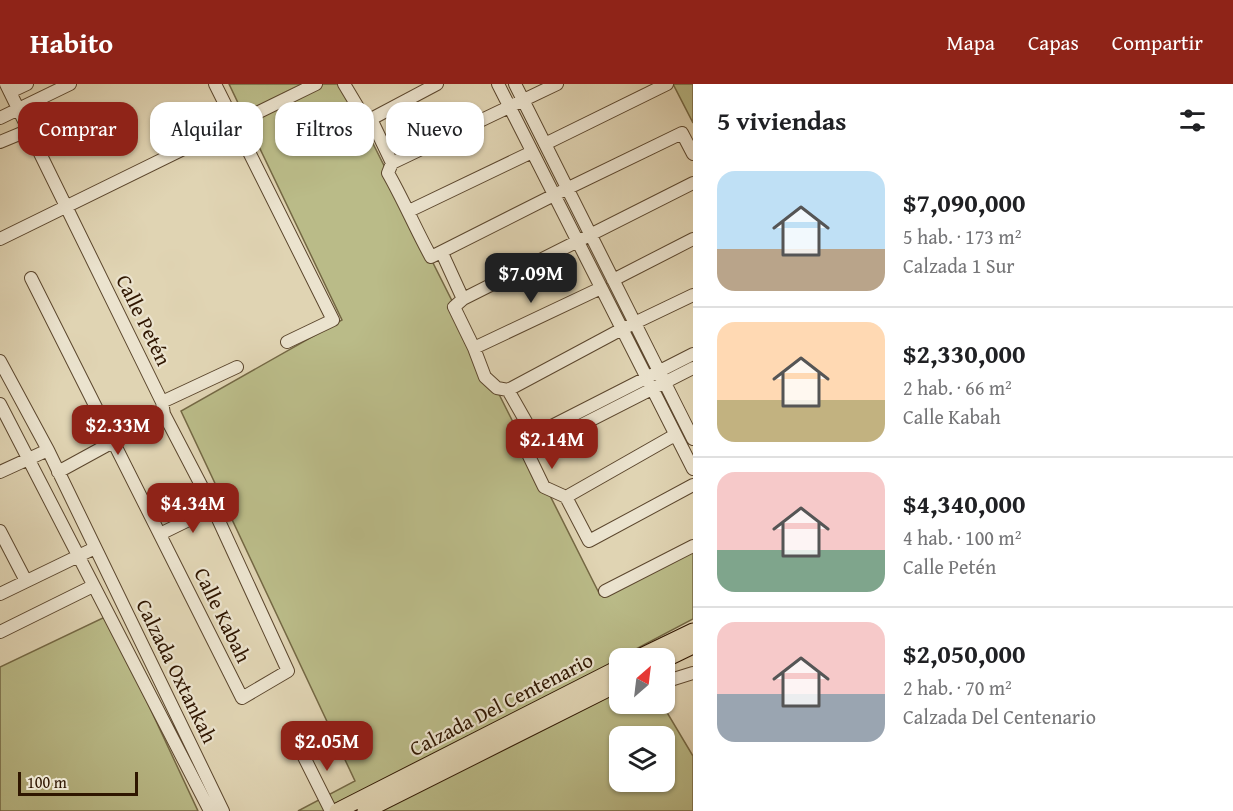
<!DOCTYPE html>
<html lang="es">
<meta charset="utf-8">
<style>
:root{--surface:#fff;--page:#f2f2f2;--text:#202124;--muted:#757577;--line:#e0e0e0;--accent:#8f2418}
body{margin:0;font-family:"Gentium Book Plus",serif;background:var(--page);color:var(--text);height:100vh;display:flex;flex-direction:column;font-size:22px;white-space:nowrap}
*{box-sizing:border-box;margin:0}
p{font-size:20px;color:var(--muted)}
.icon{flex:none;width:33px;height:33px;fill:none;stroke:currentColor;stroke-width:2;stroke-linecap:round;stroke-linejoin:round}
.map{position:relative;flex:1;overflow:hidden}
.details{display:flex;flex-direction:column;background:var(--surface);width:540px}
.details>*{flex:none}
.top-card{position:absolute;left:18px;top:18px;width:570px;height:54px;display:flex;gap:12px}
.needle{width:39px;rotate:28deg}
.controls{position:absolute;left:609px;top:564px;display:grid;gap:12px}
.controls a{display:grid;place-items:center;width:66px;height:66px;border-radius:12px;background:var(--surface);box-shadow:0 2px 4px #0004;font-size:30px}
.scale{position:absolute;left:18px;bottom:15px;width:120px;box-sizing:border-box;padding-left:6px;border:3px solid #2f1600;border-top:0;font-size:16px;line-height:21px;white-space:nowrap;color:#2f1600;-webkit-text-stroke:4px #ebe3ce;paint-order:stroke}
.price{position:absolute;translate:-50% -51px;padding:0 14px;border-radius:12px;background:var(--accent);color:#fff;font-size:20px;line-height:39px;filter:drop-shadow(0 2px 3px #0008)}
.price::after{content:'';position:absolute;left:50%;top:36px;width:18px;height:14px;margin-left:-9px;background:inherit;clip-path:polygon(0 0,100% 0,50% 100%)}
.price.on{background:#222;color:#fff}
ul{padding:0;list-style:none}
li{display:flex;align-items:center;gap:18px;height:150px;padding:0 24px}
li+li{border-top:2px solid var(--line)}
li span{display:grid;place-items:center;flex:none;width:168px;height:120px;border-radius:18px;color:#555}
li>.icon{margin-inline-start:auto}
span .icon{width:72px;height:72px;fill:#fffc;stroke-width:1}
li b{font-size:26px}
h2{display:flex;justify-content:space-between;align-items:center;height:72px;padding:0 24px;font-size:26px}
.tag{padding:0 21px;border-radius:18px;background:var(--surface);box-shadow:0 2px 4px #0004;font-size:21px;line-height:54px}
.tag.on{background:var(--accent);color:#fff}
header{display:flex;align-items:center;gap:36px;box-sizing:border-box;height:84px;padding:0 30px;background:var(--accent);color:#fff}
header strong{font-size:28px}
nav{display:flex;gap:33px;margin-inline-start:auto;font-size:21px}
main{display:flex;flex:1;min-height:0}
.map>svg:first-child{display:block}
.green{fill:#babb88;stroke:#746844;stroke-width:1.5;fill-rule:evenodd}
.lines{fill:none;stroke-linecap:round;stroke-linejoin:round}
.minor-casing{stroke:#5b462d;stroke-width:14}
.major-casing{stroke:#2f1600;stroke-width:17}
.minor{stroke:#ebe3ce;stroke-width:12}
.major{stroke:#e0d4b3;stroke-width:15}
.labels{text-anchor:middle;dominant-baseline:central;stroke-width:4.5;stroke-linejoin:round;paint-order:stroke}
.street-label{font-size:21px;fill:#2f1600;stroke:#ebe3ce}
</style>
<header>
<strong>Habito</strong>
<nav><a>Mapa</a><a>Capas</a><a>Compartir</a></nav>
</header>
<main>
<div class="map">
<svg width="693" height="727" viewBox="0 0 693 727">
<rect width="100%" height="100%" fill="#e0d4b3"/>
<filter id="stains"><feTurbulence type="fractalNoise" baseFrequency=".00333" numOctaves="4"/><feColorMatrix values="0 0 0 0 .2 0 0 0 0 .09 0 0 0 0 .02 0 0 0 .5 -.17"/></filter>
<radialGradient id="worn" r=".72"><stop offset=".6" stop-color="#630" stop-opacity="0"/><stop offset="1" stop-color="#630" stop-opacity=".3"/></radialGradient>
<path class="green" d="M229,0H343L600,511L693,465V535L632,567L636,574H620V620H662L693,672V727H298L355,697L181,327L342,236ZM620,652H664V698H620Z
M673,0H693V39Z
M107,532L198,727H0V583Z"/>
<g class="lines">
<defs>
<path id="minor" d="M6,0L162,318L164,330L213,424L288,587L242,614L31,194
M215,0L333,236L287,258
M344,0L362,30L371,35L392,79L388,89C404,117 416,146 431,173L554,111L682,49L693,70
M498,0L693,385
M515,0L693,355
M10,8L27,0
M0,34L70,0
M371,35L437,0
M0,58L29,46
M545,60L667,0
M392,79L557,0
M409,127L532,68
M0,155L316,0
M442,169L463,215
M613,196L693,155
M474,264L601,204
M0,277L48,366L223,727
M508,306L497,304L485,293L474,264L454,223L463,215L693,99
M508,306L622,245L693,211
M508,306L537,357
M162,318L237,283
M0,320L210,727
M534,351L528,370L544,403L566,413L589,457L693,401
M534,351L693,270
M528,370L540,362L693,284
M0,388L48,366
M58,388L164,330
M566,413L675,351
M0,447L26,497
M160,450L213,424
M605,507L693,462
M0,510L95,464
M0,548L93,502
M664,598L693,589
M298,661L331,727"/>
<path id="major" d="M637,574L693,547
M664,576L693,562
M337,727L620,583
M365,727L620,599"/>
</defs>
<use href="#minor" class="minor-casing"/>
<use href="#major" class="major-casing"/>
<use href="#minor" class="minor"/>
<use href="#major" class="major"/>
</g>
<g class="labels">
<g class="street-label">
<text transform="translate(144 236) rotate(64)">Calle Petén</text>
<text transform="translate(223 531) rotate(64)">Calle Kabah</text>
<text transform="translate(177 587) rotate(64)">Calzada Oxtankah</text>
<text transform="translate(501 620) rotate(-27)">Calzada Del Centenario</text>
</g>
</g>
<rect width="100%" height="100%" filter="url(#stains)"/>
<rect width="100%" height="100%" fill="url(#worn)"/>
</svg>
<div class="controls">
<a><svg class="needle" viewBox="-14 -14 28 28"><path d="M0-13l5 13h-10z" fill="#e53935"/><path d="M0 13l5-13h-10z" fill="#757577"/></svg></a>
<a><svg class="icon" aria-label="layers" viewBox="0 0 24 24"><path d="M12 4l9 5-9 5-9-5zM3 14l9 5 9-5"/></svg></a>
</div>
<div class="scale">100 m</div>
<b class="price on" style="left:531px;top:220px">$7.09M</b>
<b class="price" style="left:118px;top:372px">$2.33M</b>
<b class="price" style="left:552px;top:386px">$2.14M</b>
<b class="price" style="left:193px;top:450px">$4.34M</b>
<b class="price" style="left:327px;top:688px">$2.05M</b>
<div class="top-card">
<a class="tag on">Comprar</a>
<a class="tag">Alquilar</a>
<a class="tag">Filtros</a>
<a class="tag">Nuevo</a>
</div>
</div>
<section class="details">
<h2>5 viviendas<svg class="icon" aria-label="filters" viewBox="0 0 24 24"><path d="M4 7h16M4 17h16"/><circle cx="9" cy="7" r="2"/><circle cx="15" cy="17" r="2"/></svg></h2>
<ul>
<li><span style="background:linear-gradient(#bfe0f5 65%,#b9a48a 0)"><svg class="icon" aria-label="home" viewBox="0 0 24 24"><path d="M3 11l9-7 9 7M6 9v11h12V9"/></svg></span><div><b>$7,090,000</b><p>5 hab. · 173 m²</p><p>Calzada 1 Sur</p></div></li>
<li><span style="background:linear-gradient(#ffd9b3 65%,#c2b280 0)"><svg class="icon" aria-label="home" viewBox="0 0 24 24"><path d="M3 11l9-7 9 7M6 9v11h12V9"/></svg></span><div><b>$2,330,000</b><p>2 hab. · 66 m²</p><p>Calle Kabah</p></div></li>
<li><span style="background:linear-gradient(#f6c9c9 65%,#7fa58c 0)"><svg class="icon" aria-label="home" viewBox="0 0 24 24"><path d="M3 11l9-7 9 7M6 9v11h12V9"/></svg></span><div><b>$4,340,000</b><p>4 hab. · 100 m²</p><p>Calle Petén</p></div></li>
<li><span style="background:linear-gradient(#f6c9c9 60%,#9aa5b1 0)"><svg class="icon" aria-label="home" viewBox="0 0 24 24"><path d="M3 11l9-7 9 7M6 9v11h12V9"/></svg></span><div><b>$2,050,000</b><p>2 hab. · 70 m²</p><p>Calzada Del Centenario</p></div></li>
</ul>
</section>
</main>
